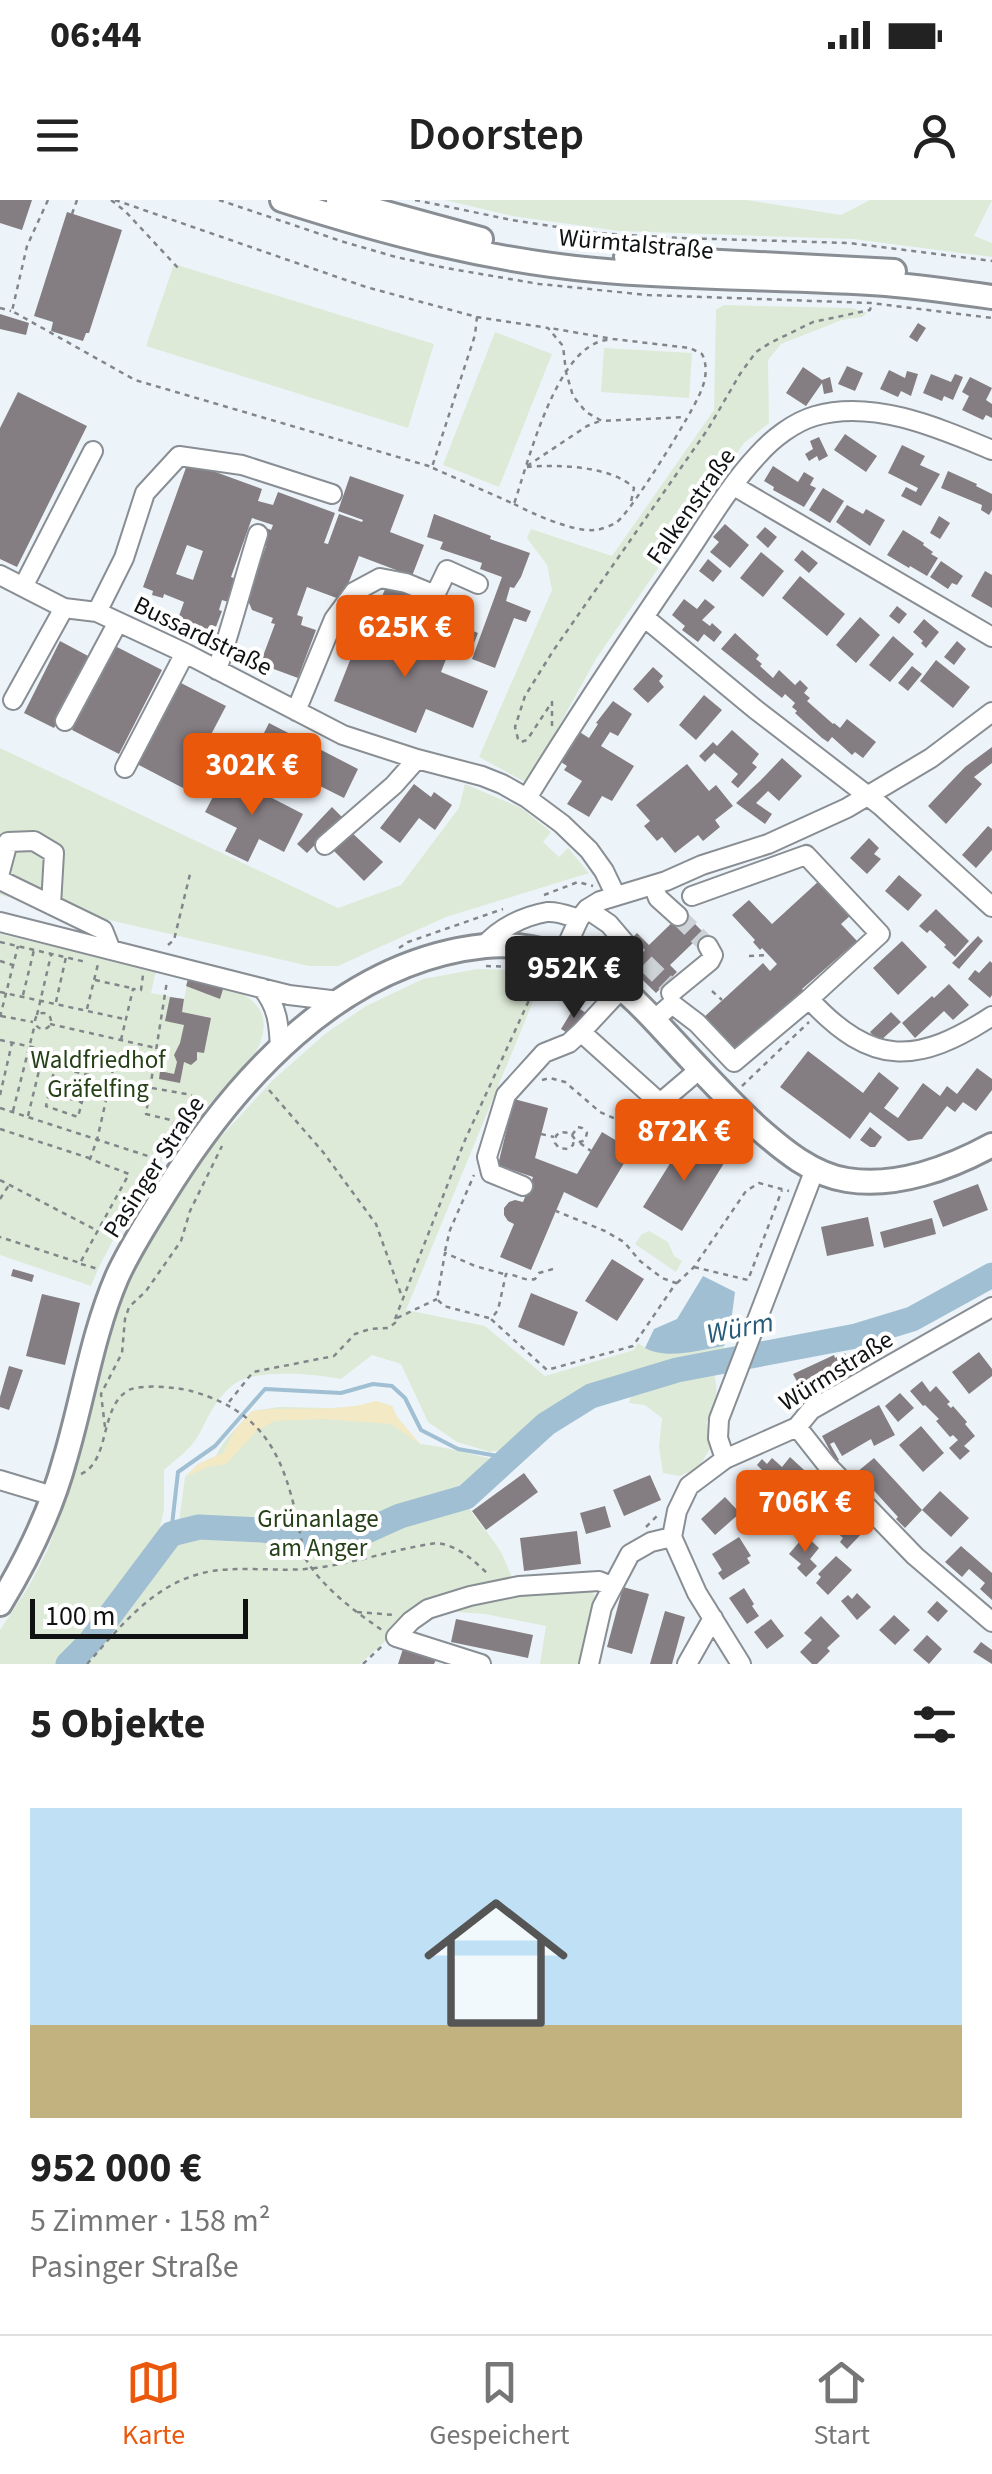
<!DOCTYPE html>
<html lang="de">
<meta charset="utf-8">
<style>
:root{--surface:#fff;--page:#f6f6f6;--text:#222;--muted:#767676;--line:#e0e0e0;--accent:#ea580c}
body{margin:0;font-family:"Source Sans 3",sans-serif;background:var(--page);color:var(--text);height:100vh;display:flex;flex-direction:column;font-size:38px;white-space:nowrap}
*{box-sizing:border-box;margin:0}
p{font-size:32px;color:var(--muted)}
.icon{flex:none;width:55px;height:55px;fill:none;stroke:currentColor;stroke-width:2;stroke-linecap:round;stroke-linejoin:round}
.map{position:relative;height:1464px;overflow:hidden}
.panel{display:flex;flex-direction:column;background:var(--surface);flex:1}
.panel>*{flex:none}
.scale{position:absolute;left:30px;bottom:25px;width:218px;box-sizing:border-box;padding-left:10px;border:5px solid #0f1113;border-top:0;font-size:28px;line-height:35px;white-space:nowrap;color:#0f1113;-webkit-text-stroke:8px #fff;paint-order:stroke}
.price{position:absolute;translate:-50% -85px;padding:0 22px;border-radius:10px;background:var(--accent);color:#fff;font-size:32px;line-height:65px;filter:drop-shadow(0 2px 5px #0008)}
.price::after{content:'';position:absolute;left:50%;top:60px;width:30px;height:22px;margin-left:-15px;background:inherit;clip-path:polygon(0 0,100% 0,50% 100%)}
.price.on{background:#222;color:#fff}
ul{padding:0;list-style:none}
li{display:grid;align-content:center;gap:20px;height:530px;padding:0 30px}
li span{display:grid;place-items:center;height:310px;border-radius:0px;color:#555}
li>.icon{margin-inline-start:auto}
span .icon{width:180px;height:180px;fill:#fffc;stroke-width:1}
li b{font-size:42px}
h2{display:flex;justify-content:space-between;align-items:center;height:120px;padding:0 30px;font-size:42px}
.status{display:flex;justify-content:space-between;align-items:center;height:70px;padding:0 50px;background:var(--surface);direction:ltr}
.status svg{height:28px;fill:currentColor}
header{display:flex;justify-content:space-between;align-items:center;height:130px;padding:0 30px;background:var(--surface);font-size:45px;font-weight:600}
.menu{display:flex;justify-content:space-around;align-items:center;height:140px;border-top:2px solid var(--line);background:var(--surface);font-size:28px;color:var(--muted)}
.menu a{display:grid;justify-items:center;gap:5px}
.menu .on{color:var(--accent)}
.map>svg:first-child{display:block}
.green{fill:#ddead7}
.sand{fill:#f3e9c4}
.water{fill:#a0bfd3}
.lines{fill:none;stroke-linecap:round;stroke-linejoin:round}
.stream{stroke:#a0bfd3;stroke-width:4}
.river{stroke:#a0bfd3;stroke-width:25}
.building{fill:#847d82;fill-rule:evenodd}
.minor-tunnel{stroke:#ccd2d6;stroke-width:18;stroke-dasharray:18 9;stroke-linecap:butt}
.minor-casing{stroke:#888e93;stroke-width:22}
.major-casing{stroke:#888e93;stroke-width:28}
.path{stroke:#82868a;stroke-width:2.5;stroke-dasharray:5 5;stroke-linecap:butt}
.minor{stroke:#fff;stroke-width:18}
.major{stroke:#fff;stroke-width:22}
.labels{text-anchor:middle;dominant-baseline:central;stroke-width:8;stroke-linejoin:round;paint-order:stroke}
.street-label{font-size:25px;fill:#0f1113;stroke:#fff}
.park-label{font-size:25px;fill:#264118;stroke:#fff}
.water-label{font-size:28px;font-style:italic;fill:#265b79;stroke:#fff}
</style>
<div class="status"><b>06:44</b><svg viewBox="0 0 49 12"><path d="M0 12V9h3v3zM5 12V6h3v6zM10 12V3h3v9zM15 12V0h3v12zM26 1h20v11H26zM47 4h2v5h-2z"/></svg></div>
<header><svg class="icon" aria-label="menu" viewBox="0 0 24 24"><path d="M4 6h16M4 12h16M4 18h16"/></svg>Doorstep<svg class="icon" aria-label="person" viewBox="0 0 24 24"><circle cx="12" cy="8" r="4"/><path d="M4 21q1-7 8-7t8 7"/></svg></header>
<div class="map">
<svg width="992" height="1464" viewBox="0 0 992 1464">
<rect width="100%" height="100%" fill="#edf4f9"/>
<path class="green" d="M445,0H747L841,15L870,0H992L974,36L992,43V57L853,39L619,31L512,16Z
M174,64L434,144L408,228L146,146Z
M724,105L852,108L867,113L862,117L842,120L781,144L768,160L769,223L744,243L596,459L527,583L479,557L552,390L547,365L527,338L531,329L612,356L714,210L716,110Z
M495,132L552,154L499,287L443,265Z
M604,148L692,153L689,198L601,192Z
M0,548L338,708L401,685L459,608L465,584L521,608L551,632L543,642L559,657L568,648L589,673L446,717L338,766H309L0,695Z
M0,734L156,771L151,793L184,799L189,776C230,788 284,797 256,852L168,950L123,1021L98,1069L91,1086L0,1055Z
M477,769L514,770L544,775L406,1110L485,1126L545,1176L634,1150L638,1143C663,1161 695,1151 724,1146L722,1157L577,1193L539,1216L512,1248L490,1252L457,1242L428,1222L401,1164L372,1155L341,1179C316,1174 253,1168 233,1185C215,1199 208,1218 198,1236C191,1249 175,1260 164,1270V1309L157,1340L129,1371L108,1400L120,1414L128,1400L176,1345L185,1277L198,1264L216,1256C224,1238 239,1226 252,1211L279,1207L331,1208L360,1206L376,1201L392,1206L397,1217L420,1244C447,1247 472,1255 498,1260V1264L460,1289C468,1313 484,1326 497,1346C505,1357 509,1372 515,1385L589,1387L595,1396L581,1464H540L546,1426L485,1414L442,1411L392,1435L360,1464H0V1430L29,1386L47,1351L66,1300L106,1142L128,1081L151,1037L195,965L273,880L325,834L366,806L423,779Z
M649,1031L668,1042L674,1056L682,1061L676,1072L635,1044L642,1034Z
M707,1167L714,1171C718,1195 718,1201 706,1223L712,1236L711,1247L699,1267L680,1276L663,1273L659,1247L662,1218L645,1205L629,1203L634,1187Z"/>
<path class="sand" d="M376,1201L392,1206L397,1217L420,1244L391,1224L323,1219L274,1221L257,1231L226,1264L208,1267L185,1277L198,1264L223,1253L235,1230L252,1211C293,1205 336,1214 376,1201Z"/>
<path class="water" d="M703,1076L735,1092L730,1130L724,1146C700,1150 668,1160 645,1148L654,1129L677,1119Z"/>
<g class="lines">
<path class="stream" d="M171,1334L178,1272L215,1246L265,1189L341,1193L373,1184L392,1186L405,1198L421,1230L458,1249L509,1258"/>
<path class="river" d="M68,1464L90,1442L171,1334L199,1327L262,1330L340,1343L400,1316L466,1297L546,1224L591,1196L677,1170L856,1136L912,1119L992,1075"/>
</g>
<path class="building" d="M0,0H32L22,30L0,23Z
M67,12L122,30L89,133H86L83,141L51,131L53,122L34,116Z
M0,114L29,123L26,135L0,129Z
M918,123L926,128L917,142L909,137Z
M847,166L863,173L855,191L838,184Z
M803,167L822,180L830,177L833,192L824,194L822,183L806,206L786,193Z
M889,170L905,178L907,171L918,174L911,196L901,191L898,197L880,189Z
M931,174L951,182L955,174L963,177L953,200L944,196L942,201L923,193Z
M970,177L992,188L986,200L992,204V218L986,215L983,220L962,210L969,196L962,192Z
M18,192L87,226L17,367L0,359V228Z
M845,234L877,256L866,272L834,250Z
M819,237L828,256L819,261L817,256L809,261L805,254L813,249L810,241Z
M902,245L925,256L920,265L940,274L921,306L901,296L906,287L916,292L918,288L888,273Z
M188,262L262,289L258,301L273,305L278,292L335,313L324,343L328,344L339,314L362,322L363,320L338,311L350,276L404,295L390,332L424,345L412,376L359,356L342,400L307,387L297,415L303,417L301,425L316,430L298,478L260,464L275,424L271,423L273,418L252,410L247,398L266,346L260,344L266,328L271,330L273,325L252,318L231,377L239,380L231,403L222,400L219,410L222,411L211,440L175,427L184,402L164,394L163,398L152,395L153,391L143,387ZM187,345L203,351L193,380L176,374Z
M773,266L798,282L804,272L814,278L810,285L816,288L804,307L773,290L774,287L764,281Z
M948,271L977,284L976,286L992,294V310L989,315L981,310L982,305L941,288Z
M823,288L844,301L830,323L809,310Z
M847,305L863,314L866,309L885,320L870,346L836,322Z
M434,314L491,336L490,339L530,353L521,377L514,388L510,387L506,401L531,411L526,422L514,418L495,468L472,459L502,377L480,369L482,363L440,349L443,342L427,337Z
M939,316L950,323L940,339L930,333Z
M725,324L749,345L730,368L710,352L719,342L713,337Z
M765,327L777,337L768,348L756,337Z
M903,330L924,343L923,345L933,352L931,354L938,358L927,376L910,366L909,368L887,355Z
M802,350L818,363L809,373L794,360Z
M761,352L784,371L763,397L740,378Z
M708,359L722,371L713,382L699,371Z
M941,361L963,376L957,385L952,383L948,389L930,377Z
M985,371L992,375V408L971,396Z
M800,376L845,414L827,436L782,398Z
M387,385L444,409L436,429L378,405Z
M684,399L697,409L705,399L715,407L702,420L710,426L712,423L722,432L714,442L704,434L698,442L682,430L685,426L672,415Z
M897,406L907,414L899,424L889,416Z
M367,417L450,449L441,472L488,491L473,528L426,509L416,533L334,501Z
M860,417L880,435L856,463L836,445Z
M924,419L939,432L926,448L921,443L923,441L913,432Z
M455,424L478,433L474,443L451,434Z
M735,433L759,455L756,459L762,464L760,466L773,478L779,470L795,485L800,480L808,488L804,493L810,498L807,501L833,524L834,523L840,528L847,519L876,542L863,558L855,552L852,555L832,537L828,542L822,538L795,513L797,511L792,507L795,503L785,494L782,498L721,449Z
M893,436L914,454L890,482L869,465Z
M60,441L90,457L54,528L24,513Z
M957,441L966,449L954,465L944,457Z
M115,446L162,470L119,554L72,530Z
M936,460L970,487L953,508L920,481Z
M912,466L922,474L908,491L898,483Z
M653,467L663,476L659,481L664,487L648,503L633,489Z
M179,482L226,506L183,588L137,564Z
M704,495L722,510L696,540L679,525Z
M613,501L632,514L618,536L610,532L601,546L634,566L612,601L602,596L589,617L567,604L582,581L564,570L567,566L558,560L578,531L589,538L598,524L596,523Z
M269,523L358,569L344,598L284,568L276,584L246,569Z
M732,530L759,554L752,563L757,567L738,588L731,582L738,574L714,553L705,562L699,556L713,542L717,546Z
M992,547V563L974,577L982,584L946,624L928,606L965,567Z
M782,558L802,576L779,601L768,591L756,603L772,614L765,624L736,603L760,581Z
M687,564L709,591L716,585L733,606L715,620L720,627L703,641L698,635L675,653L662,637L657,641L644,626L650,621L636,605Z
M225,574L303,614L284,652L259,639L248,662L225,651L237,628L205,612Z
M414,584L431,597L434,592L452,605L435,630L419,618L400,643L380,628Z
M332,607L342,617L307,653L297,644Z
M988,626L992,629V650L976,668L962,655Z
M349,630L383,662L364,681L331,648Z
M869,638L879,648L874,654L881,659L867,674L850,658Z
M899,675L922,695L908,711L885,691Z
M820,680L851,715L841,724L857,741L802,789L804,791L736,854L703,818L763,763L770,771L777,764L762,748L760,750L753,742L755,740L732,715L749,700L772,724Z
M936,709L969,741L955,757L944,747L946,745L930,730L927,733L919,726Z
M683,712L713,742L703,751L694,742L670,765L677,772L656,793L616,754L637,733L649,745Z
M978,736L983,741L959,769L952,763Z
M902,741L927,767L898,795L873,768Z
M990,761L992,763V795L990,798L968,779L975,770L979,773Z
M189,776L224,786L220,799L186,786Z
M949,784L969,805L953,820L944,811L915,838L902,823L932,796L934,798Z
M170,797L184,799L182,812L211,818L204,853L197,852V860L191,865L184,862L180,883L159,879L160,871L174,874L177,862L174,855L180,843L184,825L165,821Z
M575,806L586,813L572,836L561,829Z
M891,812L901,822L879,842L870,832Z
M808,851L863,893L879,872L899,888L884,908L898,918L923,883L940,896L947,886L957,894L977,868L992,879V890L976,911L963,902L955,912L947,906L922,939L908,941L870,912L850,939L780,887Z
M514,899L548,908L535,958L577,974L602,932L632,950L597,1008L564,992L531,1070L500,1057L514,1024L508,1021L504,1015V1008L509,1002L515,1000L523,1002L533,977L498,965Z
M870,927L882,937L875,947H870L860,940Z
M687,936L726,960L682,1031L643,1007Z
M978,984L988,1010L943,1027L933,1001Z
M868,1017L874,1046L827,1056L821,1027Z
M932,1018L936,1034L884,1048L880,1032Z
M612,1059L644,1079L617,1121L585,1101Z
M13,1069L34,1075L32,1082L11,1076Z
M531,1093L578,1112L564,1146L518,1127Z
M42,1094L80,1103L65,1165L26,1156Z
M979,1152L992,1169V1176L969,1194L952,1172Z
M845,1153L853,1168L801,1189L793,1174L834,1155L835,1158Z
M9,1166L23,1170L9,1210L0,1207V1197Z
M922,1181L930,1192L936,1186L950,1202L947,1204L951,1208L953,1206L967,1222L965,1224L975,1236L964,1246L970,1251L960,1260L949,1248L958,1240L953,1235L950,1237L936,1221L939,1219L925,1205L923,1206L910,1191Z
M900,1193L914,1208L898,1222L885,1206Z
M879,1205L895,1235L874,1246L871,1239L842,1256L834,1242L830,1244L839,1260L836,1262L822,1236Z
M921,1226L944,1253L923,1272L899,1245Z
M790,1257L815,1280L806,1291L795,1280L801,1273L798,1271L792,1278L789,1277L766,1303L747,1286L762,1270L757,1265L762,1259L767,1264L772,1258L782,1267Z
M874,1258L922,1310L905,1328L896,1319L898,1317L857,1272Z
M524,1273L538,1292L486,1330L472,1311Z
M650,1275L661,1300L624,1316L613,1290Z
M797,1284L812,1299L807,1304L809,1306L788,1327L786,1325L782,1330L767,1315Z
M940,1291L969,1318L951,1337L922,1310Z
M725,1297L740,1313L715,1335L701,1319Z
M605,1306L611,1327L586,1334L580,1313Z
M845,1316L865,1330L847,1349L840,1342L843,1338L833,1329Z
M577,1331L581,1364L524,1371L520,1338Z
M805,1335L819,1348L810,1359L817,1366L806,1377L797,1368L801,1364L789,1354Z
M739,1337L751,1356L747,1358L750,1363L723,1380L718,1373L722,1370L712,1354Z
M961,1346L992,1373V1400L980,1389L985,1383L969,1369L962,1377L945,1362Z
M836,1356L852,1370L828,1395L816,1383L821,1377L818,1374Z
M623,1387L649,1394L632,1454L607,1447Z
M744,1388L754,1404L752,1406L759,1416L747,1424L729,1398Z
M857,1393L871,1407L857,1420L841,1401L848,1395L852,1399Z
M937,1401L948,1411L938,1422L927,1412Z
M665,1411L685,1417L672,1464H650Z
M894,1415L910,1430L895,1445L879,1430Z
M821,1416L840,1436L827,1448L830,1451L817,1464H812L800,1452L812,1440L804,1433Z
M456,1419L533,1435L528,1458L451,1442Z
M771,1419L784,1436L767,1449L754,1432Z
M927,1435L942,1449L929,1464L913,1450Z
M981,1442L992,1450V1464L973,1452Z
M404,1446L437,1457L434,1464H398Z"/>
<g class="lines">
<path class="minor-tunnel" d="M678,716L708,746
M626,744L666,783"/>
<defs>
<path id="minor" d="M734,286L992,437
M0,375L64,408L97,412L185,453L343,535L417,559L482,576L502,584L527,598L562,624L589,650L604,671L616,696
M23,387L93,251
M97,412L124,358L145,293L179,256L242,265L332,294
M644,417L755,509L881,606L992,707
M217,470C232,425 244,379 258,334
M13,500L64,408
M296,511L334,419L354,392L380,378L406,383L435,395L447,370L478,384
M65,521L118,422
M125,568L185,453
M527,598C575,520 626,443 678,367C704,330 727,288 758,255C772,239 794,222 815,216C873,199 939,228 992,250
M325,645L394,585L417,559
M0,672L8,642L34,641L54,653L51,705
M0,680L103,730L111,750
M653,685L658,698L678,716
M692,696L806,655L880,734L809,799
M587,709L609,724L626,744
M0,722L289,795L339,801
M484,746C499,728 524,716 547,712C558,711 569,716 579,719
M562,756L579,719L587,709L600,701L666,681L702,665L768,644L847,608L931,558L992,512
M262,788C278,807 279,825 280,849
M622,788L581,832L660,903L700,869
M671,793L710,761L713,755L708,746
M654,820L672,804L697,823L734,862L809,799C872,867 917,865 992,816
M523,986L491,973L487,957L506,895L544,853L569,843L581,832
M797,1227L827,1265L915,1356L992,1422
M725,1259L718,1238L719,1219L815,969
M0,1280L53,1296
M672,1337L697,1393L741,1464
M481,1464L396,1437L411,1421L428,1409L470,1396L519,1386L599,1381L611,1386
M589,1464L602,1407L630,1354L651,1342L672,1337L677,1311L689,1286L725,1259L797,1227L811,1210L992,1107
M687,1464L713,1418"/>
<path id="major" d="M282,0C385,33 487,60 595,70C692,79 789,77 886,84C921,87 957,92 992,97
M338,0L481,39
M626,57L894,71
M0,1404C28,1358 51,1311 65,1259C83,1199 92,1135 117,1077C129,1050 146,1024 162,998C233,882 340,761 485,746C531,741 582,759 619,787C637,800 653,819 668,835C697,866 726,898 757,927C783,950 813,975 847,980C896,988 950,968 992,945"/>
</defs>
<use href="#minor" class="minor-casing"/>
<use href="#major" class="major-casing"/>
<path class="path" d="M48,0L27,46L12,111L135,180L432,267L475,135L477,117
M111,0L125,11L179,69
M115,0L366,87L477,117L548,128L563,146L566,172L573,196L586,212L602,221L686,217
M219,0L344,42L396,57L446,68L539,84L648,95L871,103L992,118
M415,0L512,20L596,33L680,38L849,43L992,61
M72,14L77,0
M0,108L11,111
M527,266L587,226L600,221
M527,267C557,264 612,266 634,288L631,302
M433,268L514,304C528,263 557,143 608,140
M514,304C533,314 573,332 595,330C600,330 613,325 617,322C633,309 693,212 701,191C706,179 708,166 702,154L690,148L613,139L550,128
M552,526V502L527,540L521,542L518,539L515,527L525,496L553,451L708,229L740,174L756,152L770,143L813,122L870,110L871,106
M544,695L578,682L593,686
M0,742L86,762
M168,745L174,740L191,670
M399,748L408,742L503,709
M749,756L769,755
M0,761L13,765
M486,766L514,767L571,782
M95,780L131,788
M712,791L722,800
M0,792L124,819
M23,795L34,750
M56,802L66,757
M87,809L98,764
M35 821a8 8 0 1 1 16 0a8 8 0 1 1-16 0Z
M37,815L51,755
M1,816L33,822
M0,817L18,746
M50,824L156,848
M0,840L114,865L97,940L90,959L129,974L80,1063L0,1037
M121,840L133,789L141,790L143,775
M55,867L89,875L78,917L46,906Z
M542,880L550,878L565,882L600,912L629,925L642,935
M742,886L809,822
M152,888L192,895
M269,890L323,952L376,1024L401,1094
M50,893L81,902
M0,895L12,843
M0,908L154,958L175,921L146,914L167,781
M13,911L34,828L37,827
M28,916L44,850
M0,929L89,958
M541,934L554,937
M572,935L578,927L582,928L587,933L585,940C576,945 575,938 570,933L560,932L556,936L555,943L559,948L568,949L573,945L574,939
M580,943L591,951
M0,980L96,1030
M0,999L9,985
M445,1051L450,1030L474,975
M81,1064L98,1069
M694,1067L748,1080L782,990
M553,1069L539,1073L535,1079C525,1082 516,1074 506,1074L498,1110L491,1119L547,1170L633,1146L676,1083L662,1078L640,1061L624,1042L605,1031L556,1011
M677,1083L694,1067L746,991L759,983L789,991
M489,1118L444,1106L437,1099L445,1053L475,1066L504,1074
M395,1119L465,940L541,774
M229,1202L253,1172L334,1156L355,1134L370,1129L388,1128L395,1123V1119L437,1099
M105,1227L101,1194L122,1153L125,1119L129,1107L146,1091L181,1041L190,1011L222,946
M81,1274C111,1261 99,1206 129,1190C141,1184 177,1187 191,1191C280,1215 289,1279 305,1358C322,1387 354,1411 382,1430
M646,1327L658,1315
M357,1412L394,1415
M87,1464C119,1428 151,1387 199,1374C233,1364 280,1373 315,1368C356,1363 395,1349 436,1343C458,1345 473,1360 488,1374
M363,1464L382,1446"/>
<use href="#minor" class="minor"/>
<use href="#major" class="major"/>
</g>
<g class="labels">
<g class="street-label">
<text transform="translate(636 44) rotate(5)">Würmtalstraße</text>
<text transform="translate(691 306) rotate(-55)">Falkenstraße</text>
<text transform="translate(203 436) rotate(26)">Bussardstraße</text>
<text transform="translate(154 967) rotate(-57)">Pasinger Straße</text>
<text transform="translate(836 1171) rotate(-32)">Würmstraße</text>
</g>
<g class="park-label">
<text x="98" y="860">Waldfriedhof<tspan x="98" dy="29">Gräfelfing</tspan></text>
<text x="318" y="1319">Grünanlage<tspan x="318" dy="29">am Anger</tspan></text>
</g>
<g class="water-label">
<text transform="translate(740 1128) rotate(-11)">Würm</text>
</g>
</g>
</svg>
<div class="scale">100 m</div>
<b class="price" style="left:405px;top:480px">625K €</b>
<b class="price" style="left:252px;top:618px">302K €</b>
<b class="price on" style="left:574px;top:821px">952K €</b>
<b class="price" style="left:684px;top:984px">872K €</b>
<b class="price" style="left:805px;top:1355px">706K €</b>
</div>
<section class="panel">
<h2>5 Objekte<svg class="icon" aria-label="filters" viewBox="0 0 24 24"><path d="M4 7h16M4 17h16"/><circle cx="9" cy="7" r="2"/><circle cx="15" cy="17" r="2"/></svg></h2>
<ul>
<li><span style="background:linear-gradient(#bfe0f5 70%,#c2b280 0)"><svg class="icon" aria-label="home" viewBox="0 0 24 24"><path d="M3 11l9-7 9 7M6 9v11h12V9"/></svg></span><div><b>952 000 €</b><p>5 Zimmer · 158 m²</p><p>Pasinger Straße</p></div></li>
</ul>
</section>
<nav class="menu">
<a class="on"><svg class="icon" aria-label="map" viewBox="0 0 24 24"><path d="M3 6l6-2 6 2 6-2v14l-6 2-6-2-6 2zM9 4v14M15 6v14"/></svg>Karte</a>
<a><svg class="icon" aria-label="saved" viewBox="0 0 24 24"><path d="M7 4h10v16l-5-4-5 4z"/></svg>Gespeichert</a>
<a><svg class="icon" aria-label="home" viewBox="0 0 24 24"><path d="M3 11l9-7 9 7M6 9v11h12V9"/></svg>Start</a>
</nav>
